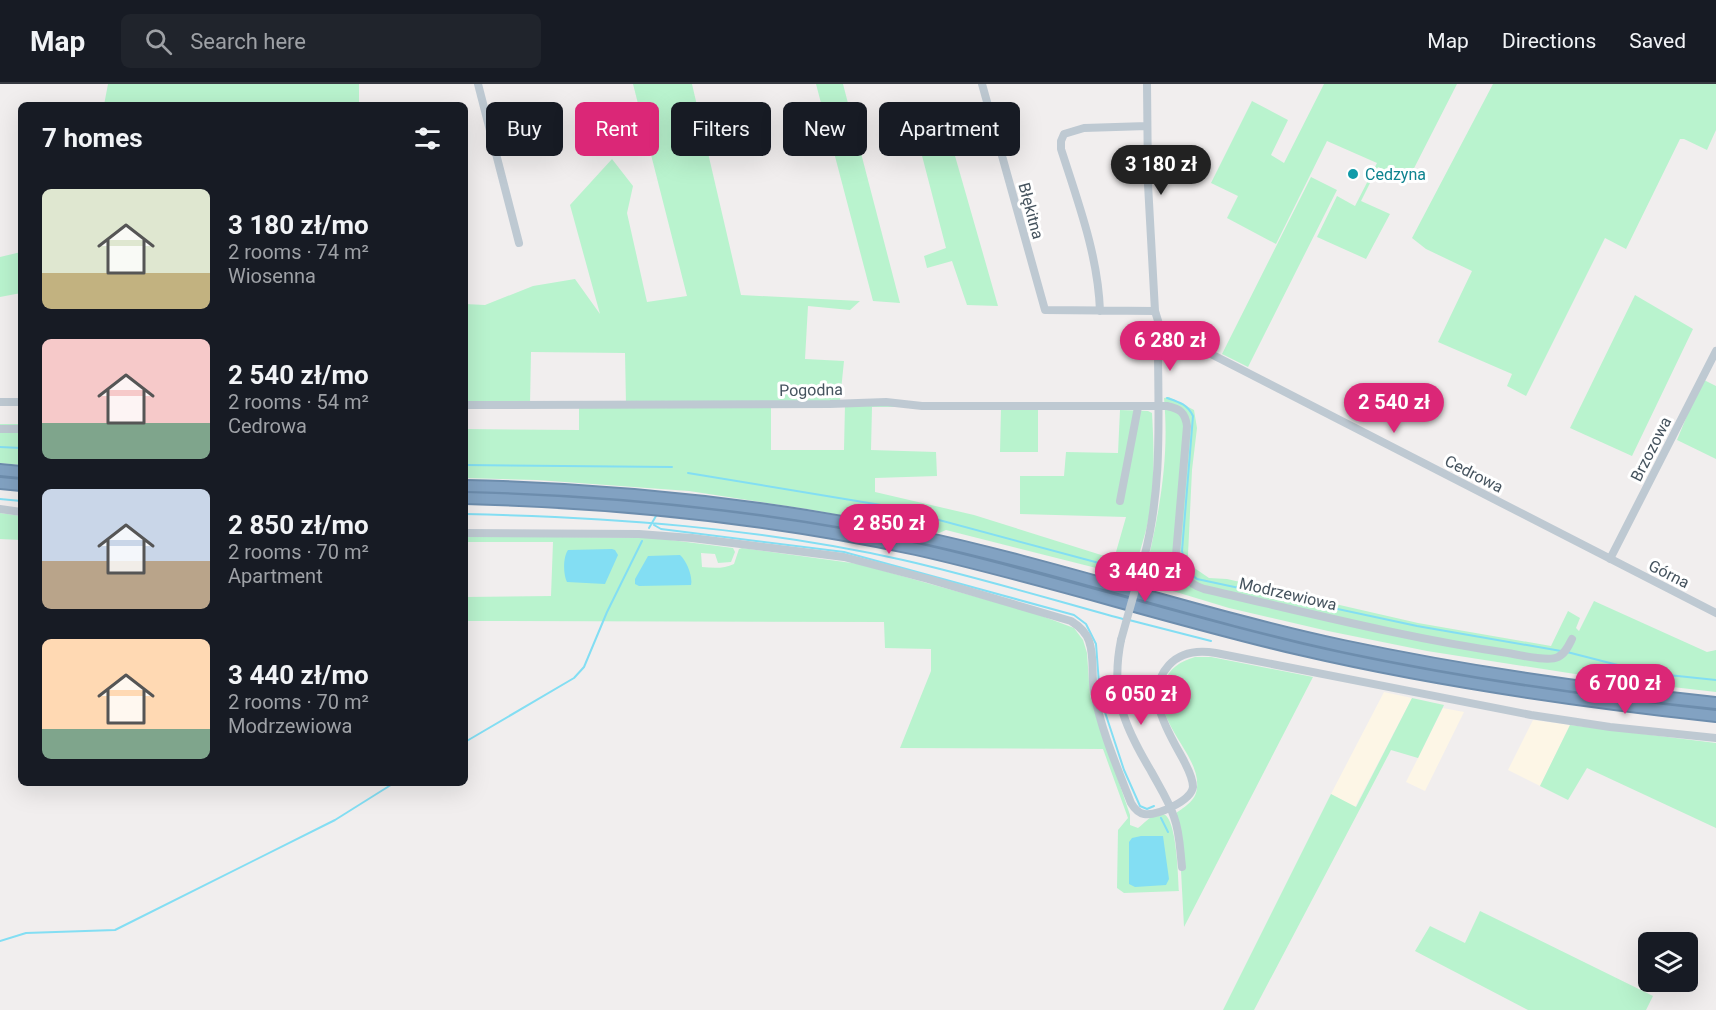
<!DOCTYPE html>
<meta charset="utf-8">
<style>
:root{--surface:#171b24;--page:#20242c;--text:#f1f3f6;--muted:#9ea1a6;--line:#363941;--accent:#db2777}
body{margin:0;font-family:Roboto,sans-serif;background:var(--page);color:var(--text);height:100vh;display:flex;flex-direction:column;font-size:22px;white-space:nowrap}
*{box-sizing:border-box;margin:0}
p{font-size:20px;color:var(--muted)}
.icon{flex:none;width:33px;height:33px;fill:none;stroke:currentColor;stroke-width:2;stroke-linecap:round;stroke-linejoin:round}
.map{position:relative;flex:1;overflow:hidden}
.sheet{position:absolute;left:18px;top:18px;width:450px;height:684px;display:flex;flex-direction:column;background:var(--surface);border-radius:9px;box-shadow:0 6px 24px #0002}
.sheet>*{flex:none}
.top-card{position:absolute;left:486px;top:18px;width:570px;height:54px;display:flex;gap:12px}
.fabs{position:absolute;left:1638px;top:848px;display:grid;gap:12px}
.fabs a{display:grid;place-items:center;width:60px;height:60px;border-radius:9px;background:var(--surface);box-shadow:0 6px 24px #0002;font-size:30px}
.price{position:absolute;translate:-50% -51px;padding:0 14px;border-radius:21px;background:var(--accent);color:#fff;font-size:20px;line-height:39px;filter:drop-shadow(0 2px 3px #0008)}
.price::after{content:'';position:absolute;left:50%;top:36px;width:18px;height:14px;margin-left:-9px;background:inherit;clip-path:polygon(0 0,100% 0,50% 100%)}
.price.current{background:#222;color:#fff}
ul{padding:0;list-style:none}
li{display:flex;align-items:center;gap:18px;height:150px;padding:0 24px}
li span{display:grid;place-items:center;flex:none;width:168px;height:120px;border-radius:9px;color:#555}
li>.icon{margin-inline-start:auto}
span .icon{width:72px;height:72px;fill:#fffc;stroke-width:1}
li b{font-size:26px}
h2{display:flex;justify-content:space-between;align-items:center;height:72px;padding:0 24px;font-size:26px}
.pill{padding:0 21px;border-radius:9px;background:var(--surface);box-shadow:0 6px 24px #0002;font-size:21px;line-height:54px}
.pill.current{background:var(--accent);color:#fff}
header{display:flex;align-items:center;gap:36px;box-sizing:border-box;height:84px;padding:0 30px;background:var(--surface);border-bottom:2px solid var(--line)}
header strong{font-size:28px}
nav{display:flex;gap:33px;margin-inline-start:auto;font-size:21px}
.search{width:420px;height:54px;background:var(--page);display:flex;align-items:center;gap:15px;box-sizing:border-box;padding:0 21px;border-radius:9px;color:var(--muted);font-size:22px}
.map>svg:first-child{display:block}
.commercial{fill:#fdf6e6}
.green{fill:#b9f3ce}
.water{fill:#83def3}
.lines{fill:none;stroke-linecap:round;stroke-linejoin:round}
.stream{stroke:#83def3;stroke-width:2}
.highway-casing{stroke:#6d8dad;stroke-width:14}
.minor{stroke:#bec9d2;stroke-width:8}
.highway{stroke:#82a2c2;stroke-width:10}
.minor-bridge{stroke:#bec9d2;stroke-width:8}
.culture-dot{fill:#0f9aa8;stroke:#fff;stroke-width:2}
.labels{text-anchor:middle;dominant-baseline:central;stroke-width:6;stroke-linejoin:round;paint-order:stroke}
.culture-label{font-size:16px;fill:#0d838f;stroke:#fff;text-anchor:start}
.street-label{font-size:16px;fill:#45535e;stroke:#fff}
</style>
<header>
<strong>Map</strong>
<div class="search"><svg class="icon" aria-label="search" viewBox="0 0 24 24"><circle cx="10" cy="10" r="6"/><path d="M15 15l6 6"/></svg>Search here</div>
<nav><a>Map</a><a>Directions</a><a>Saved</a></nav>
</header>
<div class="map">
<svg width="1716" height="926" viewBox="0 0 1716 926">
<rect width="100%" height="100%" fill="#f1eeee"/>
<path class="commercial" d="M1384,608L1412,614L1355,723L1331,710Z
M1443,624L1464,628L1425,707L1406,698Z
M1533,636L1570,641L1540,702L1508,686Z"/>
<path class="green" d="M108,0H359V21H104Z
M633,0H692L741,211L860,217L850,226L808,222L805,275L844,277L840,316H899V323H872L871,366L936,368L937,392L875,394V408L974,431L1114,475L1126,433L1020,430V392H1064L1066,368L1118,369L1120,326L1148,327L1152,329C1154,364 1155,399 1149,433C1145,453 1138,473 1132,493L946,446L939,449L807,425L689,407L537,396L465,394V345L579,346V320L771,322V366H844L845,320H626L625,269L531,268L530,321H465V220L485,221L533,202L575,195L600,230L570,121L612,75L633,102L627,129L647,218L687,212Z
M816,0H843L900,219L873,217Z
M1324,0H1457L1408,96L1378,83L1361,117L1390,130L1366,175L1317,153L1337,112L1355,122L1377,79L1327,57L1276,160L1227,134L1238,112L1211,99L1252,17L1288,36L1271,71L1284,79Z
M1493,0H1716V46L1707,66L1684,55H1680L1626,165L1605,154L1526,312L1507,302L1512,290L1438,258L1472,187L1426,165L1412,154Z
M949,51L998,222L967,221L952,177L927,184L924,172L946,164L920,64Z
M1311,93L1337,106L1248,283L1222,270Z
M21,168V209L0,213V173Z
M1635,211L1693,245L1632,372L1570,344Z
M1702,295L1716,302V375L1677,356Z
M1169,313L1194,326L1197,344L1192,386L1188,471L1190,481L1209,494L1227,495L1418,539L1551,562L1568,527L1580,534L1576,544L1579,547L1594,517L1707,568L1716,566V608L1620,597L1427,567L1328,547L1229,524L1143,498C1158,435 1170,379 1164,314Z
M1038,323V368H1000L1001,324Z
M0,340H21V381L0,379Z
M0,429L21,432V456L0,455Z
M465,452L655,454L733,464L735,468L731,478L718,479L715,470L701,469L702,483C713,484 724,485 734,480L739,465L742,464L859,480L1034,529L1074,544L1083,556L1087,569L1090,612L1130,731V741L1138,744C1146,738 1151,730 1162,730C1177,730 1178,794 1179,807L1124,809L1117,804L1118,746L1128,734L1103,665L900,664L931,587V565L885,564L884,538L465,537V513L551,512L553,458H465Z
M1195,573H1211L1313,593L1184,843L1179,749L1174,731C1183,723 1196,718 1197,704C1201,670 1151,638 1164,599C1169,584 1181,577 1195,573Z
M1412,614L1444,621L1418,674L1391,666L1254,926H1223L1331,710L1356,723Z
M1570,641L1716,659V744L1587,684L1568,716L1540,702Z
M1480,827L1653,912L1646,926H1528L1415,867L1430,842L1465,859Z"/>
<path class="water" d="M612,465L615,466L618,471L605,500L567,498C563,490 563,473 568,466Z
M680,471C687,477 693,493 691,501L639,502L635,500V495L648,472Z
M1141,752H1163L1169,795L1166,801L1135,803L1129,800V758L1132,754Z"/>
<g class="lines">
<path class="stream" d="M1167,314C1179,318 1187,320 1193,332L1182,467L1187,487L1197,495L1417,542L1561,567
M0,363L21,364
M465,381L672,383
M688,389L887,422L1114,483
M0,415L21,417
M465,430C611,433 760,444 903,476C977,493 1050,515 1123,535
M654,441L661,445L844,468L1074,531L1086,540L1096,560L1100,613L1124,686L1140,722L1147,725L1154,722
M649,444L656,432
M1129,536L1211,557
M1567,568L1649,589L1716,596
M465,658L574,594L584,583L607,528L642,457
M1161,734L1168,748
M0,857L26,849L115,846L335,736L394,699"/>
<defs>
<path id="highway" d="M0,386L21,388
M0,399L21,401
M465,402C617,405 767,421 916,452C1060,483 1199,531 1343,562C1466,588 1591,606 1716,619
M465,414C617,418 767,433 916,465C1045,494 1171,535 1299,565C1437,597 1576,617 1716,632"/>
</defs>
<use href="#highway" class="highway-casing"/>
<path class="minor" d="M478,0L519,159
M982,0L1045,226L1155,227
M1147,0L1148,100L1155,227L1159,240L1166,247L1716,529
M1100,227C1098,171 1078,118 1061,65V57L1064,50L1084,44L1147,42
M0,318H21
M465,321L830,320L886,318L922,322H1167C1180,325 1185,328 1187,342L1176,471C1179,489 1186,499 1204,505C1305,528 1405,554 1508,569C1520,571 1548,578 1558,573C1565,570 1569,561 1572,555
M0,345H21
M1120,417L1138,323
M0,425L21,428
M465,449L639,450L692,454L844,473L928,495L1071,537C1079,542 1086,548 1089,557C1095,573 1091,592 1094,608C1101,646 1117,683 1131,719C1134,724 1138,729 1144,730C1157,732 1191,717 1193,703C1193,694 1188,685 1184,677C1169,649 1142,610 1169,581C1181,568 1199,566 1216,569L1531,631L1610,643L1716,654
M1144,474C1163,402 1158,332 1158,258L1166,247
M1610,475L1716,267
M1121,556C1110,610 1124,642 1151,687C1159,702 1169,717 1174,733C1180,749 1180,766 1182,783"/>
<use href="#highway" class="highway"/>
<path class="minor-bridge" d="M1121,556L1144,474"/>
</g>
<circle class="culture-dot" cx="1353" cy="90" r="6"/>
<g class="labels">
<g class="culture-label">
<text x="1365" y="90">Cedzyna</text>
</g>
<g class="street-label">
<text transform="translate(1031 127) rotate(75)">Błękitna</text>
<text transform="translate(811 306) rotate(-1)">Pogodna</text>
<text transform="translate(1651 365) rotate(-63)">Brzozowa</text>
<text transform="translate(1474 390) rotate(27)">Cedrowa</text>
<text transform="translate(1669 490) rotate(27)">Górna</text>
<text transform="translate(1288 510) rotate(13)">Modrzewiowa</text>
</g>
</g>
</svg>
<div class="fabs">
<a><svg class="icon" aria-label="layers" viewBox="0 0 24 24"><path d="M12 4l9 5-9 5-9-5zM3 14l9 5 9-5"/></svg></a>
</div>
<b class="price current" style="left:1161px;top:112px">3 180 zł</b>
<b class="price" style="left:1170px;top:288px">6 280 zł</b>
<b class="price" style="left:1394px;top:350px">2 540 zł</b>
<b class="price" style="left:889px;top:471px">2 850 zł</b>
<b class="price" style="left:1145px;top:519px">3 440 zł</b>
<b class="price" style="left:1625px;top:631px">6 700 zł</b>
<b class="price" style="left:1141px;top:642px">6 050 zł</b>
<div class="top-card">
<a class="pill">Buy</a>
<a class="pill current">Rent</a>
<a class="pill">Filters</a>
<a class="pill">New</a>
<a class="pill">Apartment</a>
</div>
<section class="sheet">
<h2>7 homes<svg class="icon" aria-label="filters" viewBox="0 0 24 24"><path d="M4 7h16M4 17h16"/><circle cx="9" cy="7" r="2"/><circle cx="15" cy="17" r="2"/></svg></h2>
<ul>
<li><span style="background:linear-gradient(#dfe7d0 70%,#c2b280 0)"><svg class="icon" aria-label="home" viewBox="0 0 24 24"><path d="M3 11l9-7 9 7M6 9v11h12V9"/></svg></span><div><b>3 180 zł/mo</b><p>2 rooms · 74 m²</p><p>Wiosenna</p></div></li>
<li><span style="background:linear-gradient(#f6c9c9 70%,#7fa58c 0)"><svg class="icon" aria-label="home" viewBox="0 0 24 24"><path d="M3 11l9-7 9 7M6 9v11h12V9"/></svg></span><div><b>2 540 zł/mo</b><p>2 rooms · 54 m²</p><p>Cedrowa</p></div></li>
<li><span style="background:linear-gradient(#c9d6e8 60%,#b9a48a 0)"><svg class="icon" aria-label="home" viewBox="0 0 24 24"><path d="M3 11l9-7 9 7M6 9v11h12V9"/></svg></span><div><b>2 850 zł/mo</b><p>2 rooms · 70 m²</p><p>Apartment</p></div></li>
<li><span style="background:linear-gradient(#ffd9b3 75%,#7fa58c 0)"><svg class="icon" aria-label="home" viewBox="0 0 24 24"><path d="M3 11l9-7 9 7M6 9v11h12V9"/></svg></span><div><b>3 440 zł/mo</b><p>2 rooms · 70 m²</p><p>Modrzewiowa</p></div></li>
</ul>
</section>
</div>
